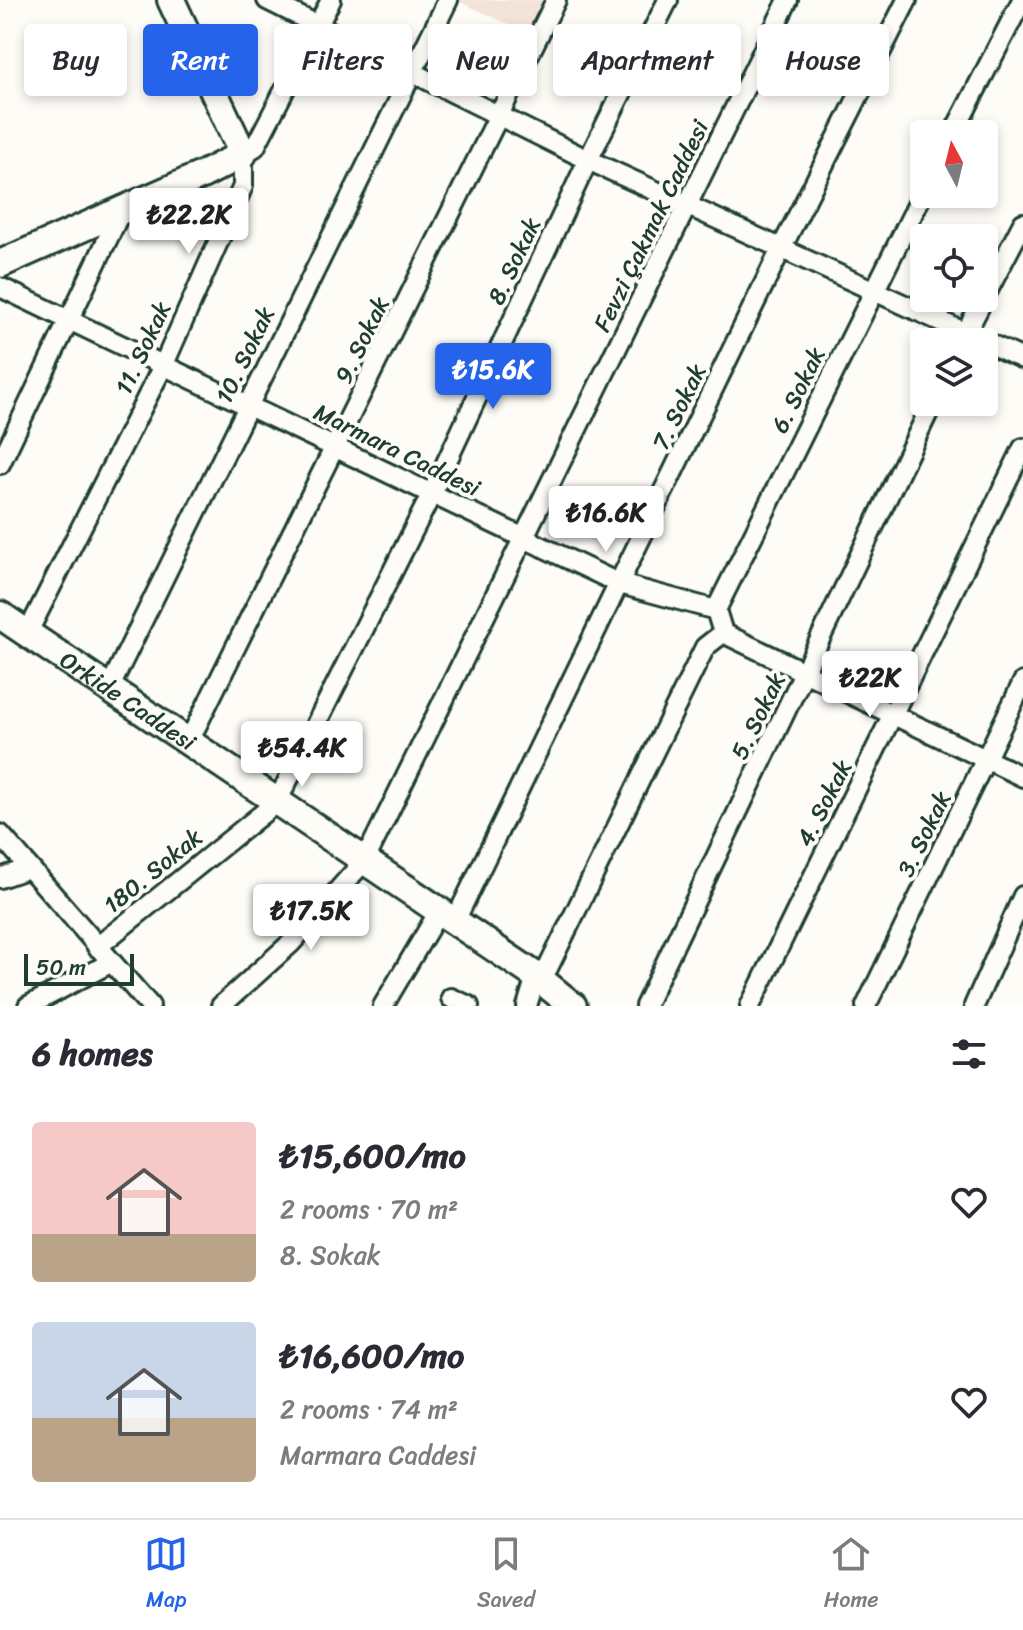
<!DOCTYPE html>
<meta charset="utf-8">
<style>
:root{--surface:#fff;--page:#f7f7f7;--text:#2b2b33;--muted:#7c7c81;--line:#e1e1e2;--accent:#2563eb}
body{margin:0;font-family:Sriracha,sans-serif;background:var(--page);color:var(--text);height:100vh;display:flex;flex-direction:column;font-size:30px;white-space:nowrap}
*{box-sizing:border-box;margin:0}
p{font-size:26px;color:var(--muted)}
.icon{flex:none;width:44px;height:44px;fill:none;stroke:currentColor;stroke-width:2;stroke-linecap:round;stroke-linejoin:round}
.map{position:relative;height:1006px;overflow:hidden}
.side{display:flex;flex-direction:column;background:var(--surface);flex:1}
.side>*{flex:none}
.guide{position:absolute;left:24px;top:24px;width:976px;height:72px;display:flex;gap:16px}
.needle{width:52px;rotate:353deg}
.tools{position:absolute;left:910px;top:120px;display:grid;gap:16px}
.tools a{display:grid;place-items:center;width:88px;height:88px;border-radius:8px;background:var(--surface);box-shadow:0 4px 12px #0003;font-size:40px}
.scale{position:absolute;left:24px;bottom:20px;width:110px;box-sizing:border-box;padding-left:8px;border:4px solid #1f3d34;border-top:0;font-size:22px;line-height:28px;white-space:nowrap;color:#1f3d34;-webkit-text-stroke:6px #fdfcf7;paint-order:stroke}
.price{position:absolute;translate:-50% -68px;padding:0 18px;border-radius:8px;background:#fff;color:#222;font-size:26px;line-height:52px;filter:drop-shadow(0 2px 4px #0008)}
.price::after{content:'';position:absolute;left:50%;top:48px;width:24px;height:18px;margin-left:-12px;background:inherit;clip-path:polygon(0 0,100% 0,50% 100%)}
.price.current{background:var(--accent);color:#fff}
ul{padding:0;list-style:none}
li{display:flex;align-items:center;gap:24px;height:200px;padding:0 32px}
li span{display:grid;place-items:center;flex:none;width:224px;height:160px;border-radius:8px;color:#555}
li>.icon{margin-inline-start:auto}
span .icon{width:96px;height:96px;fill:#fffc;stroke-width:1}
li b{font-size:34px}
h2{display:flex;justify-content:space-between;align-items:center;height:96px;padding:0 32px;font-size:34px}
.chip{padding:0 28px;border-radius:8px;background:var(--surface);box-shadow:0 4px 12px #0003;font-size:28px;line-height:72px}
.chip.current{background:var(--accent);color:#fff}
.dock{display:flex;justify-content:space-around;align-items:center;height:112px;border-top:2px solid var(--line);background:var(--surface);font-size:22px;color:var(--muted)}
.dock a{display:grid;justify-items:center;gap:4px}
.dock .current{color:var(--accent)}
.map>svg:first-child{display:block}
.built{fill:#f3e3d8}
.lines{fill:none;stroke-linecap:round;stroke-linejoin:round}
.street-casing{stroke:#1f3d34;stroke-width:24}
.secondary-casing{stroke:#1f3d34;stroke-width:32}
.street{stroke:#fdfcf7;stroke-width:18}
.secondary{stroke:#fdfcf7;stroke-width:26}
.labels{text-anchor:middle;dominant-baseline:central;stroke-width:8;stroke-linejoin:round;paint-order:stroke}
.street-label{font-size:24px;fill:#1f3d34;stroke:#fdfcf7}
</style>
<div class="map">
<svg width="1023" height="1006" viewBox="0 0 1023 1006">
<rect width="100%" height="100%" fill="#fdfcf7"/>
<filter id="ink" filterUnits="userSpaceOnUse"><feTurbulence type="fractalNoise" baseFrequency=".0125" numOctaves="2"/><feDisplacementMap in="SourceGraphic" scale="16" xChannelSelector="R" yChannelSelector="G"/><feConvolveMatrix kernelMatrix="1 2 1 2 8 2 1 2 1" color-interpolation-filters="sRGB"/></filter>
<g filter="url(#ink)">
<path class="built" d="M456,0H542L528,33Z"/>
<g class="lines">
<defs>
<path id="street" d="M267,0L588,160L1023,359
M953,134L1022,0
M0,287L620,584L716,610L723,633L1023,777
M984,298L1023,223
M961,342L984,298
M0,464L121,211
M716,610L924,191
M28,632L164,364L243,186V154L255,147L331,0
M109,689L448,0
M188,743L556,0
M0,834L150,1006
M0,878L29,868
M454,923L781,249L907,0
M97,947L277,802L432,493L588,160L668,0
M451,998L469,1006
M28,1006L112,962
M221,1006L291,943L365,860L788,0
M383,1006L438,913
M527,1006L536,976L548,968L705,647L723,633
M645,1006L933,402
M750,1006L1023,448
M866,1006L1023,682
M974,1006L1023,896"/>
<g id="secondary">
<path d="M0,264L202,175L243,154L171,0"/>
<path id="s1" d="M0,615L536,976L573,1006"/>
</g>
</defs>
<use href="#street" class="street-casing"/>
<use href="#secondary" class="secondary-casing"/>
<use href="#street" class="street"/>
<use href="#secondary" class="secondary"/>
</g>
</g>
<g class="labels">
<g class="street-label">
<text transform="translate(651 226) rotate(-64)">Fevzi Çakmak Caddesi</text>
<text transform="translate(514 261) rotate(-65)">8. Sokak</text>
<text transform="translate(362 340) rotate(-64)">9. Sokak</text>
<text transform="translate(143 348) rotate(-65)">11. Sokak</text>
<text transform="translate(245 355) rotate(-64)">10. Sokak</text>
<text transform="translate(798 390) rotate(-64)">6. Sokak</text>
<text transform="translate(679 407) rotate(-64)">7. Sokak</text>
<text transform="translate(397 450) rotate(26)">Marmara Caddesi</text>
<text stroke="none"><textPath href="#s1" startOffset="154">Orkide Caddesi</textPath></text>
<text transform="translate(758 716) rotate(-64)">5. Sokak</text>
<text transform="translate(824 803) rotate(-63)">4. Sokak</text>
<text transform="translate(924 834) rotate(-64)">3. Sokak</text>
<text transform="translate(153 871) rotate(-39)">180. Sokak</text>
</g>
</g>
</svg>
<div class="tools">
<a><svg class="needle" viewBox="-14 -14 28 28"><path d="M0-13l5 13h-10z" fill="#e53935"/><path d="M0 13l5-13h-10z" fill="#7c7c81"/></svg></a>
<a><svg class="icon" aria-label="locate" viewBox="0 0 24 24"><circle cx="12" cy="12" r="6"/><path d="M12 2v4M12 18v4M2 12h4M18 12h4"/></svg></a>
<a><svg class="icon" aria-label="layers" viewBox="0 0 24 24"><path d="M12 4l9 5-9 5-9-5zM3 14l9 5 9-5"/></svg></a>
</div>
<div class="scale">50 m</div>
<b class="price" style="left:189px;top:256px">₺22.2K</b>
<b class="price current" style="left:493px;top:411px">₺15.6K</b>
<b class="price" style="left:606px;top:554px">₺16.6K</b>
<b class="price" style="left:870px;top:719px">₺22K</b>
<b class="price" style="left:302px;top:789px">₺54.4K</b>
<b class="price" style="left:311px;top:952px">₺17.5K</b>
<div class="guide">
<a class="chip">Buy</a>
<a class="chip current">Rent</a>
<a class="chip">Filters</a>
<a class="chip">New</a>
<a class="chip">Apartment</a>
<a class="chip">House</a>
</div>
</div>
<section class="side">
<h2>6 homes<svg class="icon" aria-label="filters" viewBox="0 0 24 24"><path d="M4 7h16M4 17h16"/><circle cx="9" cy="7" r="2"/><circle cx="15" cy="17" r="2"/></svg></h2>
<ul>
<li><span style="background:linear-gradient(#f6c9c9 70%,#b9a48a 0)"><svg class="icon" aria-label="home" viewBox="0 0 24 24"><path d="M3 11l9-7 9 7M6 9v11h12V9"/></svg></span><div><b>₺15,600/mo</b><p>2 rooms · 70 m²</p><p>8. Sokak</p></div><svg class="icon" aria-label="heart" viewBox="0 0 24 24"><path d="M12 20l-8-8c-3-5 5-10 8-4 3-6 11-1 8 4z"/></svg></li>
<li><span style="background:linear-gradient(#c9d6e8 60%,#b9a48a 0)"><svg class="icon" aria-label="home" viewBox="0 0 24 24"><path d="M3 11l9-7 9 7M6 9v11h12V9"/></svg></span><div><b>₺16,600/mo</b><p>2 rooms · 74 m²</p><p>Marmara Caddesi</p></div><svg class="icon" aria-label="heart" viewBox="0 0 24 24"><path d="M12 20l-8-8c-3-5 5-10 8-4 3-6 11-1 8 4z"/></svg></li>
</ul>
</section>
<nav class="dock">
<a class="current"><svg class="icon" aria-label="map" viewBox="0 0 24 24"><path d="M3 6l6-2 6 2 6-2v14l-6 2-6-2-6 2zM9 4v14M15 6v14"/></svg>Map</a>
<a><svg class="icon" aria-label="saved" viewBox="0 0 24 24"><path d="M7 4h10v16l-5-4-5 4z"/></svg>Saved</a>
<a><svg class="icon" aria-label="home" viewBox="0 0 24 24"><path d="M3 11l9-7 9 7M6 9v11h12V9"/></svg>Home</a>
</nav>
